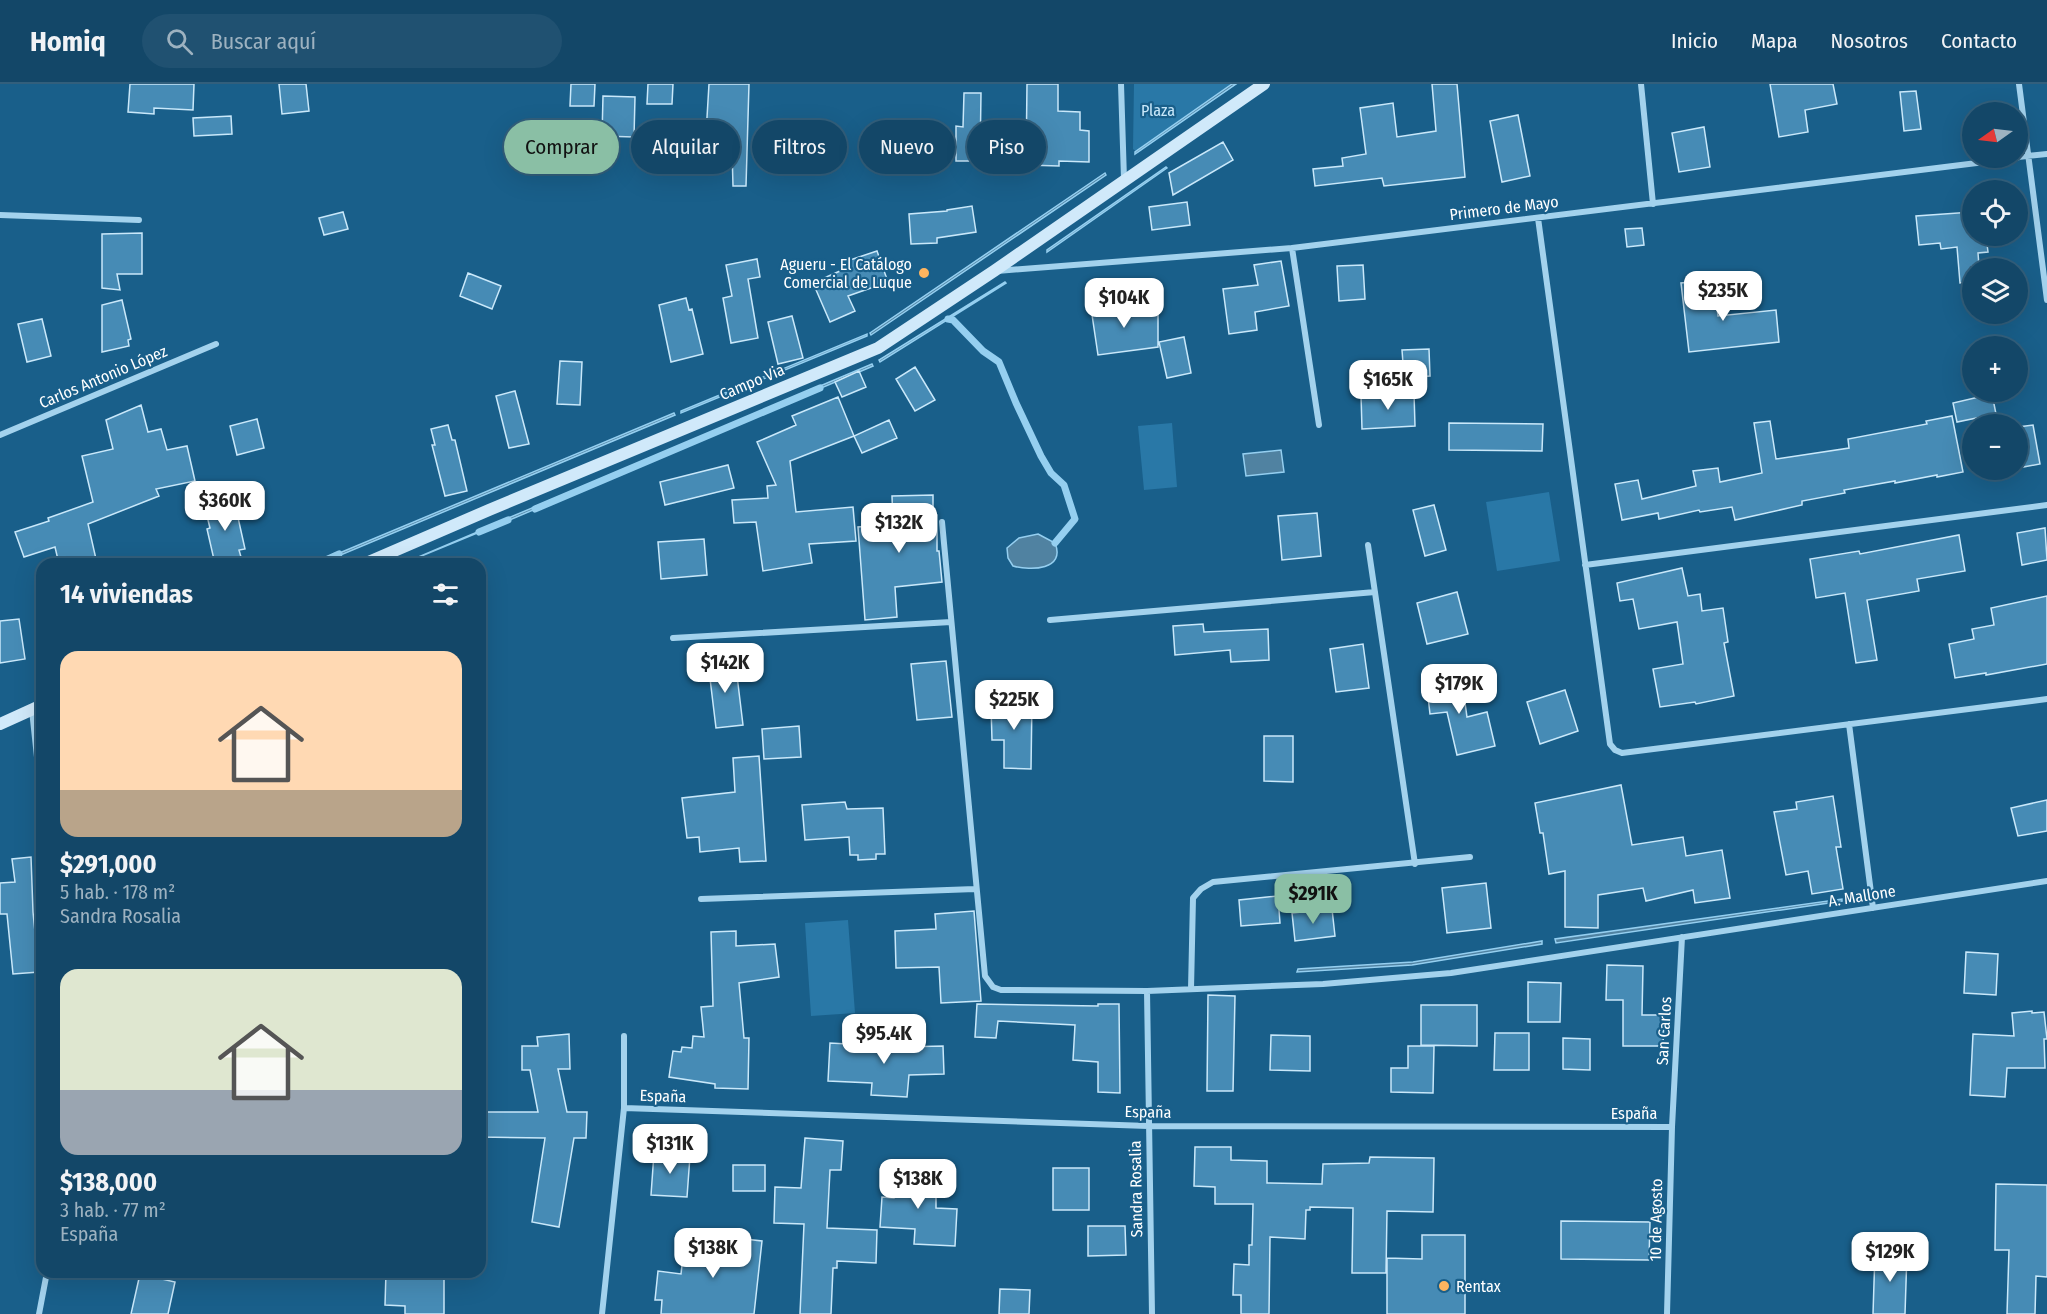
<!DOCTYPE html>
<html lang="es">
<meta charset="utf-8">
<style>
:root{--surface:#134768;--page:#205171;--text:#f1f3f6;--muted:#9db2c0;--line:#325f7c;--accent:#8abfa5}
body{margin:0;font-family:"Fira Sans Condensed",sans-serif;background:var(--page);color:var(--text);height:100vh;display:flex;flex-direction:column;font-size:22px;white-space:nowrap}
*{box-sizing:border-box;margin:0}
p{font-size:20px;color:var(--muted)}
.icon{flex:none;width:33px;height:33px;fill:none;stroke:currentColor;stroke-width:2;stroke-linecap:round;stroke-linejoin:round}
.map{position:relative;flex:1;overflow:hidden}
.sheet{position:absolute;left:36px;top:474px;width:450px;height:720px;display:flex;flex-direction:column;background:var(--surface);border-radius:18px;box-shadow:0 6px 24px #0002,0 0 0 2px var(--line)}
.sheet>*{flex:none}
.top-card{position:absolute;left:504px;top:36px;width:570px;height:54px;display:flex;gap:12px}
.needle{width:39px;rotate:256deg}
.controls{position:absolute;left:1962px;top:18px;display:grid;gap:12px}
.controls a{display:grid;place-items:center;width:66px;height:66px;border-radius:50%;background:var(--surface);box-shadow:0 6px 24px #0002,0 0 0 2px var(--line);font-size:30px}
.price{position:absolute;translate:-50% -51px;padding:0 14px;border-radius:12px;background:#fff;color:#222;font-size:20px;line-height:39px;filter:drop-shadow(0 2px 3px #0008)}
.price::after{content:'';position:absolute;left:50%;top:36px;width:18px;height:14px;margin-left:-9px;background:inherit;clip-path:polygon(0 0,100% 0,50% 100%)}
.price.selected{background:var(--accent);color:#111}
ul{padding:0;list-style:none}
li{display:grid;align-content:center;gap:12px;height:318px;padding:0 24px}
li span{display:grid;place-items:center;height:186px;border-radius:18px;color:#555}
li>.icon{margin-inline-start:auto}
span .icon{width:108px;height:108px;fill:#fffc;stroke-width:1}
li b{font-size:26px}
h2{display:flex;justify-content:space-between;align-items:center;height:72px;padding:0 24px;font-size:26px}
.tag{padding:0 21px;border-radius:27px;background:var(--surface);box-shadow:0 6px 24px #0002,0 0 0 2px var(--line);font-size:21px;line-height:54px}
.tag.selected{background:var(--accent);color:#111}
header{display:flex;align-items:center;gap:36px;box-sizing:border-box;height:84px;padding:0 30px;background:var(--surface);border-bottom:2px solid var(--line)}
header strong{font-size:28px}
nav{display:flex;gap:33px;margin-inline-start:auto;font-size:21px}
.search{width:420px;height:54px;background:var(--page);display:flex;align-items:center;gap:15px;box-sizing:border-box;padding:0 21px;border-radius:33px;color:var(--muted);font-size:22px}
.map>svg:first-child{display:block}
.green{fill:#2978a7}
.water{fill:#5082a1;stroke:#95cff0;stroke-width:1.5}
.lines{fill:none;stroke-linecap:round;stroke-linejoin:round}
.stream{stroke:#95cff0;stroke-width:7}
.building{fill:#468bb5;stroke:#c9e8fa;stroke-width:1.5}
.street{stroke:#a3d2ed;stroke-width:6}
.secondary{stroke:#d0e9fa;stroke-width:12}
.poi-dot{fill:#ffb55f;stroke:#195f8a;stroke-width:2}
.labels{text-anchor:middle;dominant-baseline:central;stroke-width:4.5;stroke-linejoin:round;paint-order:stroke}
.park-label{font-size:16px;fill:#c9e8fa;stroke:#195f8a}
.street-label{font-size:16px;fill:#fff;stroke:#195f8a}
.poi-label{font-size:16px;fill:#fff;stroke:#195f8a;text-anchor:end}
</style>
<header>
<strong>Homiq</strong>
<div class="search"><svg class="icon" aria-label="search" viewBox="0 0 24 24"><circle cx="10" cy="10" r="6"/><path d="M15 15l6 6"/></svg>Buscar aquí</div>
<nav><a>Inicio</a><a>Mapa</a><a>Nosotros</a><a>Contacto</a></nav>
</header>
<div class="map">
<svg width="2047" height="1230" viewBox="0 0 2047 1230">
<rect width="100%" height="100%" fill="#195f8a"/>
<path class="green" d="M1134,0H1237L1138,69L1133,65Z
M1172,339L1177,403L1144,406L1138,342Z
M1549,408L1560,477L1497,487L1486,418Z
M848,836L855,929L811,932L805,839Z"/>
<path class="water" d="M1232,0H1236L1135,70V68Z
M1166,83L1167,84L1047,168V166Z
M1105,89L1106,91L871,251L870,249Z
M1005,198L1006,199L880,278L879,276Z
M867,250V252L681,329V327Z
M872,280L873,282L500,440L499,438Z
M674,329L675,331L331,475L330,473Z
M1281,366L1284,388L1246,392L1243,370Z
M487,444V445L402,480Z
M1038,450L1055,459C1066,486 1031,487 1013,482L1008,474L1007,464L1019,454Z
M1842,815V817L1556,859L1555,855Z
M1542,857V860L1412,881L1297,888L1298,885L1413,878Z"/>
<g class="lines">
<path class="stream" d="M948,235L953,236L983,267L999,278L1016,319L1041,372L1051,389L1064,401L1075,435L1055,459
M535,425L820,304
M479,448L508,436
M317,480L339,470"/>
</g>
<path class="building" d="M130,0H194L193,26L154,24V30L128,28Z
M279,0H306L309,27L282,30Z
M571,0H595L594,22H570Z
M648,0H673L672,20H647Z
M709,0H749L746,102H733L732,67H705Z
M1027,0H1058V27L1080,28V46L1089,47V78L1059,77V82L1026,81Z
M1432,0H1457L1465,93L1384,102L1382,94L1315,102L1313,85L1343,82L1342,74L1366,70L1360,24L1393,19L1397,53L1436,47Z
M1770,0H1833L1837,20L1805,26L1808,48L1779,53Z
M1916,7L1921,45L1904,47L1900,8Z
M964,9H981L980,77H956V42L963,43Z
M603,12L635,13L634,53L602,52Z
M1518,31L1530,92L1502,98L1490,37Z
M231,32L232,50L194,52L193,34Z
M1704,43L1710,83L1679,88L1672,49Z
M1223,58L1233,76L1173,111L1169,89Z
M1187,118L1190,141L1152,146L1149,123Z
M972,122L976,148L937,154V159L911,160L909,130L947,127V126Z
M343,128L348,145L324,151L319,134Z
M1972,128V152H1986L1988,168L1978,169L1979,182H1972V198L1960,199L1957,163L1941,165L1940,159L1919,161L1916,132Z
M1642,144L1644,161L1627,163L1625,145Z
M142,149V190H117L120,206L102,204V150Z
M877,167L888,198L848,212L855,227L830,238L813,199L849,183L847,177Z
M757,175L760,193L748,195L758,254L731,259L723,214L732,212L726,181Z
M1281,177L1289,222L1255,228L1257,246L1229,250L1223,205L1258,201L1254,181Z
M1363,181L1365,215L1339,217L1337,182Z
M468,189L501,202L492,225L460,212Z
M1714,196L1718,232L1776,226L1779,258L1689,268L1681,199Z
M686,214L689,226L692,225L703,270L671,278L659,221Z
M122,216L131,255L128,256L129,262L102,268V221Z
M1123,219L1125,228L1158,227V263L1098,271L1091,224Z
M792,232L803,274L778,280L768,238Z
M42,235L51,272L27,278L18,240Z
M1184,253L1191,289L1167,294L1159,258Z
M1429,265L1430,292L1404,293L1402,266Z
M560,277L582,278L580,321L557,320Z
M915,283L935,316L915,327L896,295Z
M859,287L866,303L842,313L835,298Z
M515,307L529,360L509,364L496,312Z
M1414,309L1415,342L1362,345L1361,311Z
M1992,310L1996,330L1957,338L1953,319Z
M838,313L854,352L790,377L796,428L853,423L856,457L809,460L812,479L763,487L756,438L734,439L732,416L768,414L767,402L776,401L757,358L796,341L792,332Z
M141,321L148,348L161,345L167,366L187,362L195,397L156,405L159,412L88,440L96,475L83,480H59L55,463L24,473L15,448L49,437L48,434L93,418L82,372L113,365L106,336Z
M1952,332L1963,388L1937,393V391L1895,399V397L1844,406L1845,409L1802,417V421L1735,436L1732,423L1700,428L1699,426L1659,435L1658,429L1622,436L1615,400L1638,396L1642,415L1696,402L1693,387L1718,384L1720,398L1762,389L1754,339L1770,337L1776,375L1849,364L1848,355L1927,340L1926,337Z
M257,335L264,364L237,371L230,342Z
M889,336L897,354L862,369L854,352Z
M1449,339L1543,340L1542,367L1449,366Z
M448,341L452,356H455L467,407L445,412L432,361H435L431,345Z
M2033,341L2040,380L2018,384V343Z
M728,381L734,404L665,421L660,398Z
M933,411V431H937V467H939L942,498L895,503L897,533L865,536L858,443L893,440L892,412Z
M227,414L229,422L235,420L245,465L239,466L243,480H215L207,445L210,444L204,420Z
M1434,421L1446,466L1425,472L1413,426Z
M1317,429L1321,472L1282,476L1278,432Z
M2045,444L2047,476L2022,481L2017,449Z
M1959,451L1965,487L1917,495L1919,507L1867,516L1877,576L1856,579L1845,509L1816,514L1810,475L1859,467L1860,470Z
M704,455L707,491L661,495L658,458Z
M1682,484L1688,512L1700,510L1702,527L1723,524L1728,558L1724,559L1734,612L1696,620L1695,618L1660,623L1653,585L1683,580L1677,538L1639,545L1633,515L1620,517L1617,499Z
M1457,508L1468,550L1427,560L1417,519Z
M2047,512V580L1986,591V589L1955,594L1949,560L1974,555L1972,545L1994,541L1991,524Z
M19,535L25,575L0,579V537Z
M1203,540L1204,548L1268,545L1269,576L1231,578L1230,566L1175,571L1173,542Z
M1363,560L1369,604L1336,608L1330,565Z
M735,575L743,641L716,644L708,578Z
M946,577L952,633L917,636L911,580Z
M1461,590L1467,633L1487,628L1495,662L1457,671L1447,628L1430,630L1426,595Z
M1565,606L1578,647L1540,660L1527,618Z
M1005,614L1032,615L1031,685L1004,684V656H992L991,622H1005Z
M799,642L801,673L764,675L762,645Z
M1264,652H1293V698L1264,697Z
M759,672L766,777L740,778L739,764L700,768L699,753L687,754L682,714L735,708L733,674Z
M1621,701L1632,761L1683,753L1686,772L1722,766L1730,814L1695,819L1693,806L1646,817L1643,804L1598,811V844L1565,843V787L1549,790L1543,749H1540L1535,719Z
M1833,712L1841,763H1836L1843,805L1812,810L1808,787L1786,791L1774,728L1797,725L1796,718Z
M2047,716V747L2018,752L2011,724Z
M845,718L847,725L883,724L885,770H876V775L858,776V771H850L849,753L805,756L802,721Z
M31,773L33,828L39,888L13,890L7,830H0V799L15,798L12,775Z
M1486,799L1491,844L1447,849L1442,804Z
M1278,812L1280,839L1241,842L1239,816Z
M1332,825L1335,852L1295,857L1292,829Z
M974,827L981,917L941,919L939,883L896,884L895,847L936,845L935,830Z
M736,847V862L775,860L779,893L739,899L744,954H749L748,1005L715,1004V1000L669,993L673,967L681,968L682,963L692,964L693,952L704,953L701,923L713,922L711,848Z
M1966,868L1998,870L1996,911L1964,909Z
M1607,881L1643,882L1642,931H1664L1663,962H1623V916H1606Z
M1528,898L1561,899L1560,938H1528Z
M1208,911L1235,912L1233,1007H1207Z
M977,920L1098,922V920H1119L1120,1009L1098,1008V978L1073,976L1075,941L998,937L996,954L975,953Z
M1421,921H1477V962L1421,961Z
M2032,927V929L2044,928L2047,955H2044L2045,984H2007L2005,1013L1970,1011L1973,950L2014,952L2012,929Z
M1495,949H1529V986H1494Z
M569,950L570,985H558L567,1028H587L586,1054H574L559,1143L532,1138L545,1054L480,1053V1028H538L530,986H522V962H538L537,953Z
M1271,951L1310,952V987L1270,986Z
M1563,954L1590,955V986L1563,985Z
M899,955L901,963L943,962L944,990L909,991L907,1013L871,1011L872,999L828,997L830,959L866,961Z
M1408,962H1434L1433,1009L1391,1008V984H1408Z
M805,1054L843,1057L841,1086H830L827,1144L877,1146L876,1179L837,1177V1184H833L831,1230H800L804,1140L774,1139L775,1103L801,1104Z
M1195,1063H1231V1076L1267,1077V1099L1322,1100L1323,1080L1369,1079L1370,1073L1434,1074L1433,1128L1387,1127L1386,1189H1352L1353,1124L1310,1123V1126H1306L1305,1155L1270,1153L1269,1230H1241V1211H1233L1234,1180L1249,1181V1161H1252L1253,1120H1215V1103L1194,1102Z
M654,1069L690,1072L687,1113L651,1111Z
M897,1080L918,1082L917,1089L929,1090L928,1104L936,1105V1124L957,1125L955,1162L914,1160L915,1145L880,1143L882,1113L894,1114Z
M733,1081H765V1107H733Z
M1053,1084H1089V1126H1053Z
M1996,1100L2047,1101V1193L2036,1192L2035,1230H2007L2009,1166H1995Z
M1561,1137L1650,1138L1649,1176L1561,1175Z
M1088,1142H1125L1126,1171L1088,1172Z
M1422,1151H1465V1230H1387V1174L1422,1175Z
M726,1153L762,1157L754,1230H661L662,1216H655L658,1187L681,1190L685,1155L725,1159Z
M1875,1168L1907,1169L1905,1230H1873Z
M386,1188H444V1230H405V1222L385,1221Z
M140,1190L175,1198L168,1230H131Z
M1000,1205L1030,1206L1029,1230H999Z"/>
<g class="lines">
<path class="street" d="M1121,0L1124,95
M1641,0L1653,120
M2019,0L2047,216
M2018,73L2047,70
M0,131L139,136
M1538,134L1610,660L1615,666L1622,669L2047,615
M1292,164L1319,341
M997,187L1292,164L2017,74
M0,351L216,260
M942,438L985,892L993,903L1001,906L1147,907L1323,900L1451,889L2047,797
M1368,461L1415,780
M1585,481L2047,421
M1050,536L1375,508
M673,554L951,538
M32,626L42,720
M1849,640L1873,824
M701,815L975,805
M1191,905L1193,814L1201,805L1213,798L1470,773
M1147,907L1152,1230
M624,1024L1148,1042L1672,1043
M39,1230L47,1188
M602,1230L624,1024V952
M1667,1230L1672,1043L1682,853"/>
<path class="secondary" d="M364,480L489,426L878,264L994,187L1264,0
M0,640L42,621"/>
</g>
<g class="poi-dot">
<circle cx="924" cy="189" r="6"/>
<circle cx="1444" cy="1202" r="6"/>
</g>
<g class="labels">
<g class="park-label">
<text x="1158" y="26">Plaza</text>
</g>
<g class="street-label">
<text transform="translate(1504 124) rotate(-7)">Primero de Mayo</text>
<text transform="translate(103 293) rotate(-23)">Carlos Antonio López</text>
<text transform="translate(752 298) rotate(-23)">Campo Via</text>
<text transform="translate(1862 812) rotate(-9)">A. Mallone</text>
<text transform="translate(1664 947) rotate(-87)">San Carlos</text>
<text transform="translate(663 1012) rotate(2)">España</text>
<text transform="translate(1148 1028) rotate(1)">España</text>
<text x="1634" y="1029">España</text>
<text transform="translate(1136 1105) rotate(-91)">Sandra Rosalia</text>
<text transform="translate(1656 1136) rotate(-89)">10 de Agosto</text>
</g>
<g class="poi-label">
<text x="912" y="180">Agueru - El Catálogo<tspan x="912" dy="18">Comercial de Luque</tspan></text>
<text x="1456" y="1202" text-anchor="start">Rentax</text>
</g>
</g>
</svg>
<div class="controls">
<a><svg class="needle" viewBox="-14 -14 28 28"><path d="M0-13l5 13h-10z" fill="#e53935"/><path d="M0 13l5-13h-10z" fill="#9db2c0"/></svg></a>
<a><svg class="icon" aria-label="locate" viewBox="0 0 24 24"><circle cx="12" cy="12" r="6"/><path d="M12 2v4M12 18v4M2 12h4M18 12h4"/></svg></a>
<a><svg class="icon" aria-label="layers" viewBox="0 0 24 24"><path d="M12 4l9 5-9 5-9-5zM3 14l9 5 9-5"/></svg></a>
<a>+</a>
<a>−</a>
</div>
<b class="price" style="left:1723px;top:238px">$235K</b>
<b class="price" style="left:1124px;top:245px">$104K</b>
<b class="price" style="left:1388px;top:327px">$165K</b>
<b class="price" style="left:225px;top:448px">$360K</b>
<b class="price" style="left:899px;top:470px">$132K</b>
<b class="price" style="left:725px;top:610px">$142K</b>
<b class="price" style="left:1459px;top:631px">$179K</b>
<b class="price" style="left:1014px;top:647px">$225K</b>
<b class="price selected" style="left:1313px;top:841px">$291K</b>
<b class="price" style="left:884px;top:981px">$95.4K</b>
<b class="price" style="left:670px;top:1091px">$131K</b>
<b class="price" style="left:918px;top:1126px">$138K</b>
<b class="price" style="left:713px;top:1195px">$138K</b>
<b class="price" style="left:1890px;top:1199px">$129K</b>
<div class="top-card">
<a class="tag selected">Comprar</a>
<a class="tag">Alquilar</a>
<a class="tag">Filtros</a>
<a class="tag">Nuevo</a>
<a class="tag">Piso</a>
</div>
<section class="sheet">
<h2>14 viviendas<svg class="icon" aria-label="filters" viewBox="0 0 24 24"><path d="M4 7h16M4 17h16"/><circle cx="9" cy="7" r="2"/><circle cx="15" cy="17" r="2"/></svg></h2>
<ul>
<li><span style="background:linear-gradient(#ffd9b3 75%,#b9a48a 0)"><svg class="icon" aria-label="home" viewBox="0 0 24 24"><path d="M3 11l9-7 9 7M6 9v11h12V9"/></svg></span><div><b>$291,000</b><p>5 hab. · 178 m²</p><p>Sandra Rosalia</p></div></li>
<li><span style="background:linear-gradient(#dfe7d0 65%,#9aa5b1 0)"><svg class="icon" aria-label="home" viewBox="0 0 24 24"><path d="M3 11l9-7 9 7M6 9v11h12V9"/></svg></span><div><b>$138,000</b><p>3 hab. · 77 m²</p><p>España</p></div></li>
</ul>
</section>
</div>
